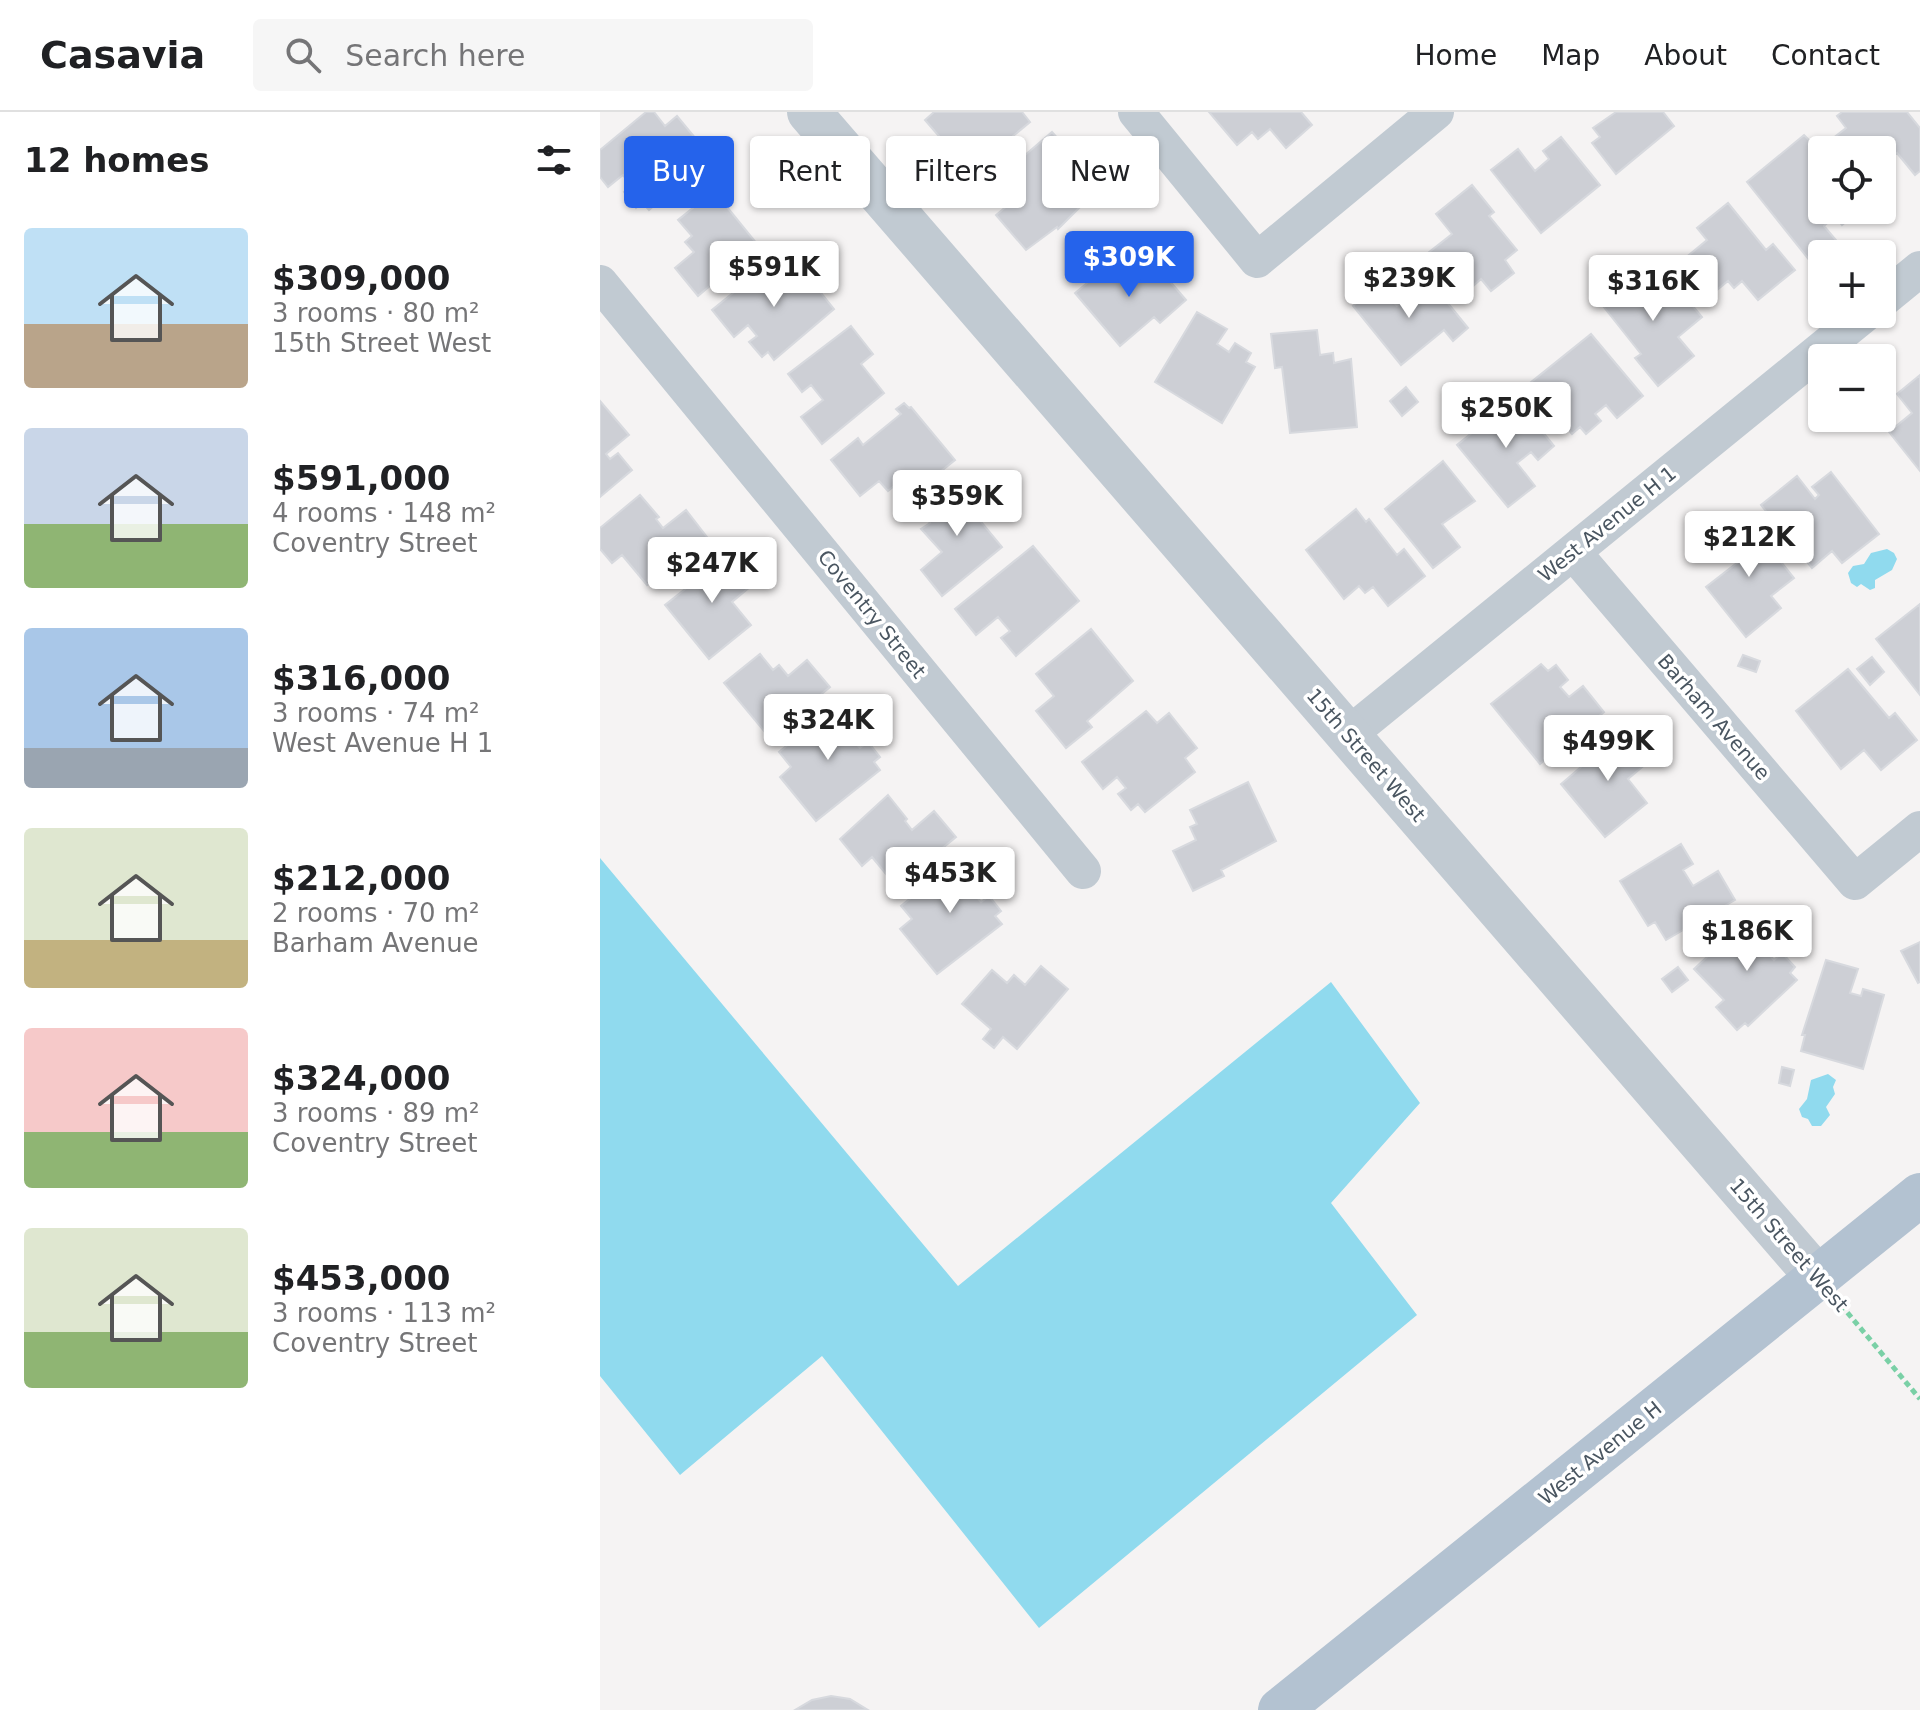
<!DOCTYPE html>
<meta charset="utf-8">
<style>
:root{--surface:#fff;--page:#f6f6f6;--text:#202124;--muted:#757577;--line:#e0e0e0;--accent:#2563eb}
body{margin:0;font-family:"DejaVu Sans",sans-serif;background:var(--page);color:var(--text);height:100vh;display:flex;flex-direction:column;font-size:30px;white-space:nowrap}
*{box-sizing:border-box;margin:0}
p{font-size:26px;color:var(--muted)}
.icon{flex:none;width:44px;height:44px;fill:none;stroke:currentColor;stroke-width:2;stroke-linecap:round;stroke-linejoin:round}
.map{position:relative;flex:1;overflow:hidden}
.sheet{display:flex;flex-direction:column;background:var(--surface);width:600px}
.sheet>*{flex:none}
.top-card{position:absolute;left:24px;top:24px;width:760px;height:72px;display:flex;gap:16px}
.buttons{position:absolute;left:1208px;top:24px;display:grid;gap:16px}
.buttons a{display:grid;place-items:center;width:88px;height:88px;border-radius:8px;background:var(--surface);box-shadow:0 2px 6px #0004;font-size:40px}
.price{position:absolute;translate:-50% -68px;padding:0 18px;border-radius:8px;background:#fff;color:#222;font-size:26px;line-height:52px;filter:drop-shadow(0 2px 4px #0008)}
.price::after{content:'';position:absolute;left:50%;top:48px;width:24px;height:18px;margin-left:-12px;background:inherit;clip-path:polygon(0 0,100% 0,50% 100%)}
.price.active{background:var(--accent);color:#fff}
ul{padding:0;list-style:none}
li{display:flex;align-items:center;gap:24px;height:200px;padding:0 24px}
li span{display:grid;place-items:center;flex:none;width:224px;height:160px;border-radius:8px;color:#555}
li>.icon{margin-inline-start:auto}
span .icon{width:96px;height:96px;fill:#fffc;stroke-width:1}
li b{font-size:34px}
h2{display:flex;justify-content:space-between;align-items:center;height:96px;padding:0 24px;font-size:34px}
.tag{padding:0 28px;border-radius:8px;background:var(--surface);box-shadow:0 2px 6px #0004;font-size:28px;line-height:72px}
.tag.active{background:var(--accent);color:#fff}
header{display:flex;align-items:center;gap:48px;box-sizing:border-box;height:112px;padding:0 40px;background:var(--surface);border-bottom:2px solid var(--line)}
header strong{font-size:38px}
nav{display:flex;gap:44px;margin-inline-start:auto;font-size:28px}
.search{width:560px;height:72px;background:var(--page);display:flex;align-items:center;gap:20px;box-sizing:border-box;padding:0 28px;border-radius:8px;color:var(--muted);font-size:30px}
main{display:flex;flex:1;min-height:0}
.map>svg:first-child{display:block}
.water{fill:#90daee}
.building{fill:#cdcfd5;stroke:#d7d9de;stroke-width:2}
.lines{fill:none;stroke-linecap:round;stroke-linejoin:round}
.path{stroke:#7ad0a6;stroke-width:5;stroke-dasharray:6 4;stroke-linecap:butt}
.minor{stroke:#c1cad2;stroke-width:36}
.tertiary{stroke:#c1cad2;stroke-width:44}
.primary{stroke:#b3c2d1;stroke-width:44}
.labels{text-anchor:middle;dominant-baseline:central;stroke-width:7;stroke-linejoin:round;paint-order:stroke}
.street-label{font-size:20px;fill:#4a5661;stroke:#fff}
</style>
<header>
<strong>Casavia</strong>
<div class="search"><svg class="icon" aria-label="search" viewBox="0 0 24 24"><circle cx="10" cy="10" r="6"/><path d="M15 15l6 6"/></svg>Search here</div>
<nav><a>Home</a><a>Map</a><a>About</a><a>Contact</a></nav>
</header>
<main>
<section class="sheet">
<h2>12 homes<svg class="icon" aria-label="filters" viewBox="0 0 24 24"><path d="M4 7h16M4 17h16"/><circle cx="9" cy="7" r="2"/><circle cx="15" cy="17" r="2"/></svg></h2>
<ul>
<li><span style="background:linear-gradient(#bfe0f5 60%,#b9a48a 0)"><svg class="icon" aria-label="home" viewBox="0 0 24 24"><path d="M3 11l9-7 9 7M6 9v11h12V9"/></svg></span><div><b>$309,000</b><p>3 rooms · 80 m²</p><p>15th Street West</p></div></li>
<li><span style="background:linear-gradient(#c9d6e8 60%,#8fb573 0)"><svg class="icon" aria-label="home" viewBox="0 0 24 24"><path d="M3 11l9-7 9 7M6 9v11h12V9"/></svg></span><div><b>$591,000</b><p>4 rooms · 148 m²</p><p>Coventry Street</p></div></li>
<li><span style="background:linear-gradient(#a9c7e8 75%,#9aa5b1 0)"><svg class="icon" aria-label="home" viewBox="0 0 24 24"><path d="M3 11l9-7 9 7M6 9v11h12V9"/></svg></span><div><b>$316,000</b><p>3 rooms · 74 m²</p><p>West Avenue H 1</p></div></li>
<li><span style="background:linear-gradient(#dfe7d0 70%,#c2b280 0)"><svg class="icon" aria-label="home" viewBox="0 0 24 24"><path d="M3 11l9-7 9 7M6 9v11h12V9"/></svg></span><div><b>$212,000</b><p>2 rooms · 70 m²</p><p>Barham Avenue</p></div></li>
<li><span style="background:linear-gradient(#f6c9c9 65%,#8fb573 0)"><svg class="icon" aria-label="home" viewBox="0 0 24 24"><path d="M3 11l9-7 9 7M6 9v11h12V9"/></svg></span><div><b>$324,000</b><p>3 rooms · 89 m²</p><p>Coventry Street</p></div></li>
<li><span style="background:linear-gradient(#dfe7d0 65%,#8fb573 0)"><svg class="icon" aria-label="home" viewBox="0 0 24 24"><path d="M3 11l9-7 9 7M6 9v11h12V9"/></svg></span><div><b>$453,000</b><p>3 rooms · 113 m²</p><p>Coventry Street</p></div></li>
</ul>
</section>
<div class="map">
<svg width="1320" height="1598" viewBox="0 0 1320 1598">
<rect width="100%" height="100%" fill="#f5f3f3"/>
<path class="water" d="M1287,437L1294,441L1297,447L1292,458L1275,468V476L1270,478L1261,472L1257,475L1251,471L1248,461L1253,454L1264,452L1271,441Z
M0,746L358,1174L731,870L820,991L731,1091L817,1203L439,1516L222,1244L80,1363L0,1264Z
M1228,962L1236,968L1233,975L1235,982L1226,995L1230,1003L1221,1014H1212L1208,1007L1202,1005L1199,997L1207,987L1211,968Z"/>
<path class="building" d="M46,0H54L65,14L77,4L110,44L49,98L42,90L36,96L24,80L31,74L23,63L8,75L0,65V38Z
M334,0H422L430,10L370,60L325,8Z
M609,0H701L712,13L686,36L670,17L658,27L652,20L637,33Z
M1016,0H1063L1074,14L1016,62L992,31L1000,25L993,16Z
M1242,0H1307L1320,16V59L1315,63L1297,41L1283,53L1289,61L1282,67V38H1241L1232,27L1246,16L1237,4Z
M452,20L483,55L461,74L464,78L471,72L476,78L478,76L486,89L458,117L457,115L426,138L396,103L408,93L390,73Z
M1204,23L1222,41V98L1257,100L1242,113L1235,104L1224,114L1236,128L1210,149L1147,70Z
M961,25L1000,73L941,121L891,58L918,37L935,59L949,47L943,39Z
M872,73L894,100L889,104L917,138L905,148L914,161L891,179L881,167L863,183L828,141L852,122L836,102Z
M114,79L158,133L98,184L75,156L94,140L85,130L92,124L78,108Z
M1128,91L1166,138L1173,132L1195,158L1158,188L1142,169L1134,176L1128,169L1112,182L1084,147L1107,128L1097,116Z
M176,146L191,164L201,156L234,197L174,248L168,240L162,245L149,230L157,224L148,213L134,225L112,198Z
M517,146L536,169L555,152L586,188L560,211L554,205L520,234L475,181Z
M1036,159L1051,177L1068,164L1102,205L1078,225L1094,244L1058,274L1035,246L1041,242L999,189Z
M779,172L797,194L819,174L826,182L834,174L868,216L853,229L844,218L801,253L753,194Z
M597,200L627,217L617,232L629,240L635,231L651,241L646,250L655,255L622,311L555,270Z
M251,214L273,242L261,252L284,281L222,332L201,305L223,288L211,273L202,280L188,262Z
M717,218L720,243L733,241L734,251L751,247L757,315L690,321L682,255L675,256L671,222Z
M991,222L1043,284L1017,306L1006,293L995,302L1001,309L986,322L980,315L972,322L930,271Z
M1320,263V359L1289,320L1312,301L1297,282Z
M806,275L818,290L802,304L790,289Z
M915,286L954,334L938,348L931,340L917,351L935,374L908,395L857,333Z
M0,289L29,323L6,342L10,347L18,341L32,358L0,385Z
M304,291L309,296L311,295L355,348L305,388L294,374L288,379L279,369L260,384L231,348L258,326L263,333L301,302L296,297Z
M843,349L875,389L842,412L860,435L833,456L785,397Z
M1231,360L1279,422L1242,451L1232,439L1212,456L1161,393L1197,364L1215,387L1219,383L1212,375Z
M366,368L387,398L377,405L402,435L342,484L321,458L342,440L321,417L330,411L323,402Z
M40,383L59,405L56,407L63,416L86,398L107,425L47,473L22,443L12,451L0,437V416Z
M756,397L766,410L769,407L797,443L804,437L825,464L788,494L773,475L765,481L759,474L744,487L706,438Z
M1145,405L1194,466L1171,484L1181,496L1146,525L1106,475L1138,450L1119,426Z
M433,434L479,489L416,544L401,526L410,519L398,505L376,523L355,497Z
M121,437L151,474L132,490L151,513L109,547L65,493L99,466L94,459Z
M1320,492V583L1276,527Z
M491,517L533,569L487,609L492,615L466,636L436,599L454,584L436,562Z
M160,542L173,558L179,553L188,564L207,548L230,575L169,625L124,571Z
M1143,543L1160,549L1156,560L1138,554Z
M1272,545L1284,560L1270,573L1257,557Z
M941,552L948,559L956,553L968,568L960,575L969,585L983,574L1004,600L940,652L891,592Z
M1248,557L1289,606L1295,601L1317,628L1281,658L1264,638L1241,657L1196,599Z
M243,588L265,613L250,625L260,636L268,630L280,645L274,650L280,658L216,709L180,665L191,655L179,640Z
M546,599L557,611L569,601L597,636L585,646L595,660L545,700L538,692L531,698L518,682L526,676L517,665L503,677L482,650Z
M1017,615L1047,651L1028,667L1047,691L1005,725L961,672L995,643L990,637Z
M648,670L676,729L621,758L624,764L593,779L573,739L596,728L590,715L597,712L590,698Z
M288,683L307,707L305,709L312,718L334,699L356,725L296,774L272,745L262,754L240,727Z
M1081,732L1093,752L1083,758L1093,774L1118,759L1135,788L1066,828L1055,810L1048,814L1020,769Z
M365,742L386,768L372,779L381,790L389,784L401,799L395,804L402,812L337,862L300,817L312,807L301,794Z
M1155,800L1178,825L1164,837L1174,848L1182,841L1195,855L1190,861L1197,868L1148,914L1145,911L1137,918L1116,895L1124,888L1094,857Z
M1320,830V870L1318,871L1301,839Z
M1226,848L1258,857L1250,881L1261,884L1263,877L1284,883L1263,957L1201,939L1205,923H1202Z
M441,854L468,877L417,937L403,925L394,936L383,927L391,917L362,892L392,858L407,871L414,863L425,873Z
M1078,855L1088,868L1072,880L1062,867Z
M1182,955L1194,958L1190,974L1179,971Z
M231,1584L250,1587L268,1598H195L212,1588Z"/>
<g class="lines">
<path class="path" d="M1241,1193L1320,1287"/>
<path class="minor" d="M536,0L657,148L836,0
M0,171L483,759
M1282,188L1320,157
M973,440L1255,770L1320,717
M748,623L1265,202"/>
<path class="tertiary" d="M209,0L1218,1166"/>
<path class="primary" d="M680,1598L1320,1083"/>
</g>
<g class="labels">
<g class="street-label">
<text transform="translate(1007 412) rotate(-39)">West Avenue H 1</text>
<text transform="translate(272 502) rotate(51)">Coventry Street</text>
<text transform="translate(1114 605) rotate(49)">Barham Avenue</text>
<text transform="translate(766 643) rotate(49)">15th Street West</text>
<text transform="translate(1189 1133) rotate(49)">15th Street West</text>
<text transform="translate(1000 1341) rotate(-39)">West Avenue H</text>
</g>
</g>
</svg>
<div class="buttons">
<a><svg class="icon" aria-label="locate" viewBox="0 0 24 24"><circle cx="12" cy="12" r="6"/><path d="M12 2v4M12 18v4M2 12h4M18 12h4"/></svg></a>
<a>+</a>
<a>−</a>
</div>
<b class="price active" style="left:529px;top:187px">$309K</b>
<b class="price" style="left:174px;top:197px">$591K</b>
<b class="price" style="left:809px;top:208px">$239K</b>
<b class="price" style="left:1053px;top:211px">$316K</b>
<b class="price" style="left:906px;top:338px">$250K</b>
<b class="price" style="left:357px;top:426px">$359K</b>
<b class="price" style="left:1149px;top:467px">$212K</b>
<b class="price" style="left:112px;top:493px">$247K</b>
<b class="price" style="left:228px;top:650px">$324K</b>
<b class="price" style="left:1008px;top:671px">$499K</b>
<b class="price" style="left:350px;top:803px">$453K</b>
<b class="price" style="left:1147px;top:861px">$186K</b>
<div class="top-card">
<a class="tag active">Buy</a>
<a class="tag">Rent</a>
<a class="tag">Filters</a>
<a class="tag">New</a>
</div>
</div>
</main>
